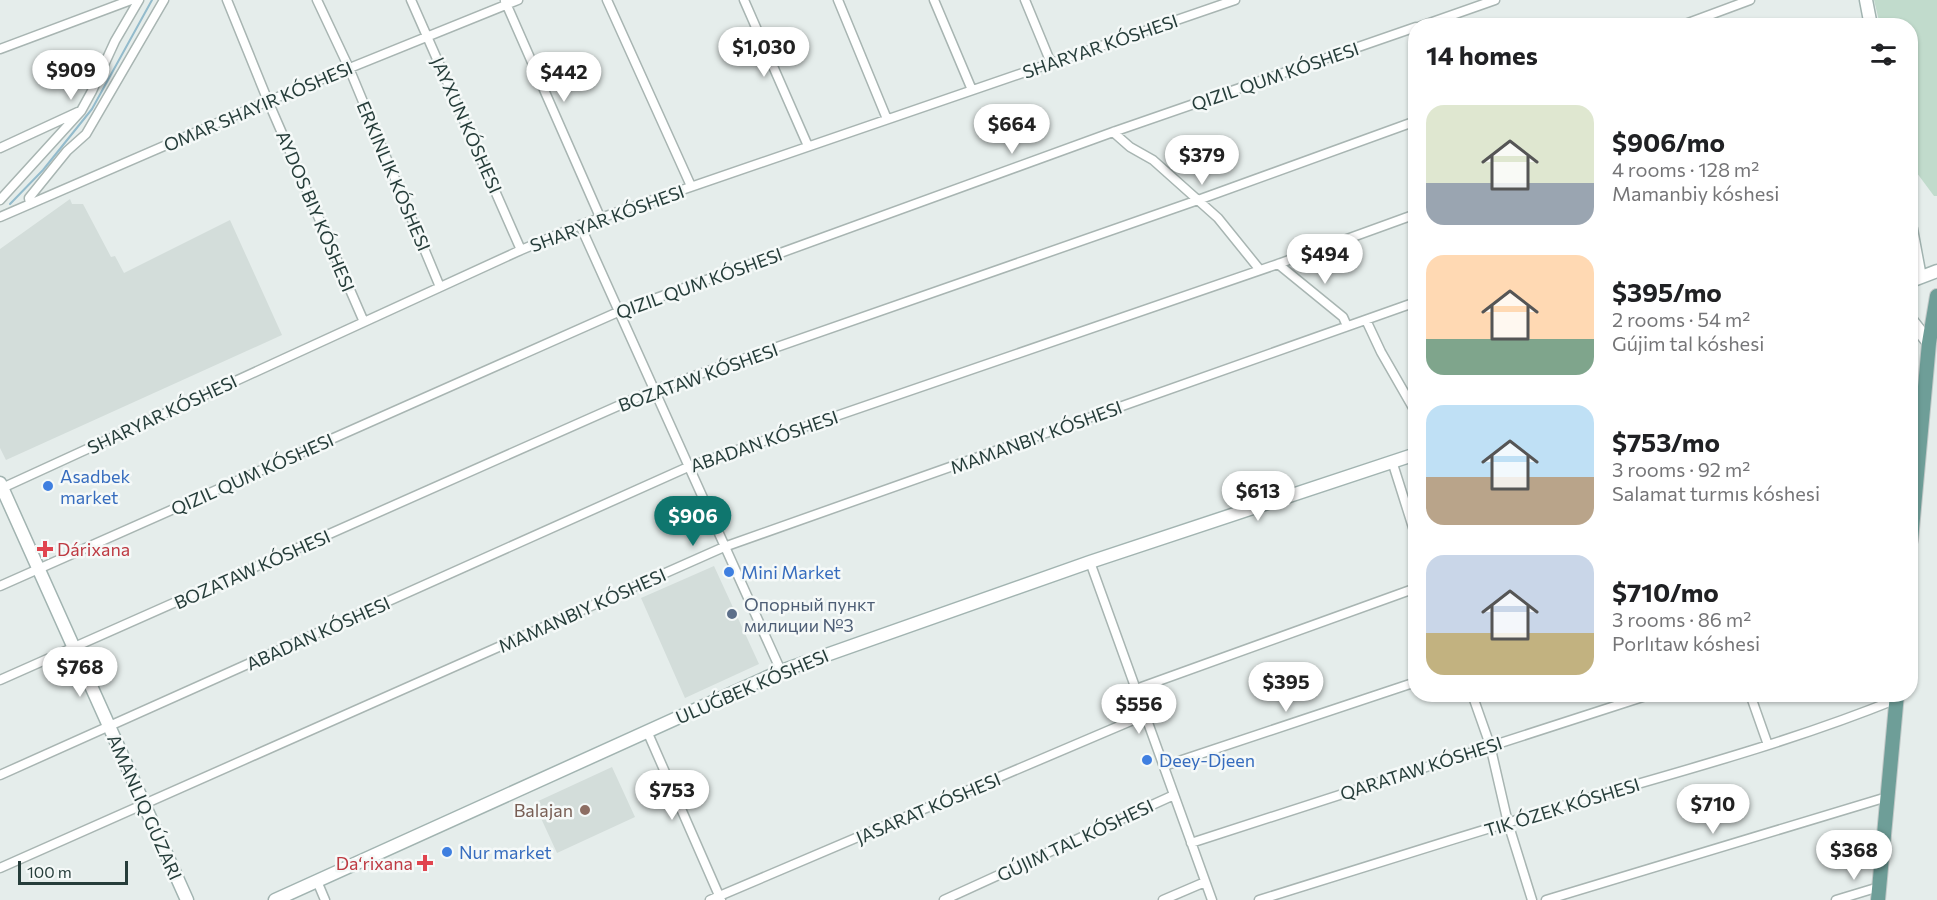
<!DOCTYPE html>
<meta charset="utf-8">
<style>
:root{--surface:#fff;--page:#f6f6f6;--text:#202124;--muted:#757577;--accent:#0f766e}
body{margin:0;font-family:Commissioner,sans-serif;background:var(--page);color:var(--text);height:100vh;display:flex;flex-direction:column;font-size:22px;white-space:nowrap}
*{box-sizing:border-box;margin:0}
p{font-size:20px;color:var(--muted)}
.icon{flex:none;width:33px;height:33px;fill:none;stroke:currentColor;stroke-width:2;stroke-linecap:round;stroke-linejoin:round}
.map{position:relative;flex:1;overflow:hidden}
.details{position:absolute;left:1408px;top:18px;width:510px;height:684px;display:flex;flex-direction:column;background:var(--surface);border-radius:24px;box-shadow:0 2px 4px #0004}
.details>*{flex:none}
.scale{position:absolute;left:18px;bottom:15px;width:110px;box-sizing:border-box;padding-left:6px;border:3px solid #263d3a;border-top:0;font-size:16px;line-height:21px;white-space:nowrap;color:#263d3a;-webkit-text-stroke:4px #f5f9f8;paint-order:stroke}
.price{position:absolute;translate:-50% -51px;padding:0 14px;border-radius:21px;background:#fff;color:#222;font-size:20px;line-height:39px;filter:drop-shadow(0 2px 3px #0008)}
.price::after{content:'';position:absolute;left:50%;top:36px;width:18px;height:14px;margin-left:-9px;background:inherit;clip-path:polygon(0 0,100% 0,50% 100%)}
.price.current{background:var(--accent);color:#fff}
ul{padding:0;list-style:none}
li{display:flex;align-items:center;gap:18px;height:150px;padding:0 18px}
li span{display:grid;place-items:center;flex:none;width:168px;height:120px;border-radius:18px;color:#555}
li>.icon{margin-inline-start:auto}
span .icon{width:72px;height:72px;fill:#fffc;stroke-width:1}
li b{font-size:26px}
h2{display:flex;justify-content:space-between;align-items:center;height:72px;padding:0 18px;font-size:26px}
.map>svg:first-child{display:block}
.built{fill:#d3ddda}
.green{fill:#c1dbcc}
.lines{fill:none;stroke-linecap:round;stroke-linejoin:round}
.stream{stroke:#93bbcc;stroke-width:2}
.street-casing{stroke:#a8b5b2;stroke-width:11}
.secondary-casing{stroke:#a2b4b1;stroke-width:15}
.primary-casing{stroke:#c2c9c8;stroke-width:16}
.street{stroke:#fff;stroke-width:8}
.secondary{stroke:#fff;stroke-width:12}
.primary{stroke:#6e9e98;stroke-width:14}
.shop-dot{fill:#3f7fe0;stroke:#f5f9f8;stroke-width:2}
.health-dot{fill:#e0444e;stroke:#f5f9f8;stroke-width:2}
.service-dot{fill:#5c6f8a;stroke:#f5f9f8;stroke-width:2}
.education-dot{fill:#8d6e63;stroke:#f5f9f8;stroke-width:2}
.labels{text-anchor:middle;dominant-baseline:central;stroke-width:5;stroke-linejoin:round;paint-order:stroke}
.street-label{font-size:18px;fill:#263d3a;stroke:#f5f9f8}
.shop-label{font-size:18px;fill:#366cbe;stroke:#f5f9f8;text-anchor:start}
.health-label{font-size:18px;fill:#be3a42;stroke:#f5f9f8;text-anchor:start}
.service-label{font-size:18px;fill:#4e5e75;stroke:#f5f9f8;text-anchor:start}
.education-label{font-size:18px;fill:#785e54;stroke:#f5f9f8;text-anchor:end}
</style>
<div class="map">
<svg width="1937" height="900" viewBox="0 0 1937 900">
<rect width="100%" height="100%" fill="#e5edeb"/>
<path class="built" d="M70,199L72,204H83L111,257L115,256L124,273L230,220L282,335L6,460L0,448V249Z
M714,566L759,664L685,698L641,598Z
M612,767L635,817L557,853L534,803Z"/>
<path class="green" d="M1874,0H1937V196H1934L1911,165V26L1880,25Z"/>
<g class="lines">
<path class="stream" d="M10,204L43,170L92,109L152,0"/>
<defs>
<path id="street" d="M227,0L268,101L364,322
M317,0L349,68L440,287
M411,0L521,250
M607,0L691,186
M744,0L808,146
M838,0L887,119
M934,0L972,90
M1025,0L1051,63
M505,1L600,217
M1421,26L1495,0
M1680,26L1750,0
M0,49L131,0
M1113,132L1130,147L1153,160L1218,218L1260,270
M0,148L78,112
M0,200L81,111L92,91L115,41L139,0
M30,204L29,198L67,151L86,134L164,0
M0,217L268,101L518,0
M580,225L781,671
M1278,264L1343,317L1347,326
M1366,320L1381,352L1416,413
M1392,461L1416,537
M0,489L521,250L580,225L1235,0
M1090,562L1212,900
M0,586L618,312L1113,132L1416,27
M0,680L654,390L1198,200L1416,121
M1136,689L1416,588
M1472,694L1490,745L1508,823L1532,900
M1750,694L1768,745
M647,731L721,900
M1164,766L1416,682
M0,775L688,467L1278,264L1416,214
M1191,843L1652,694
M0,868L724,547L1416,302
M317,881L325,900
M710,900L1145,715
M944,900L1174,795
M1163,900L1205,882
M1259,900C1368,866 1476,832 1585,799C1690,769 1796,740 1897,699
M1546,900L1887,797
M1836,900L1879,887"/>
<path id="secondary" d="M1866,0L1871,26
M1911,229L1920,277
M1911,281L1937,271
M1911,320L1929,343
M0,483L187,900
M275,900L781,671L1090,562L1416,454"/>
<path id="primary" d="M1911,540L1929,343L1937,296
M1878,900L1897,694"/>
</defs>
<use href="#street" class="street-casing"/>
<use href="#secondary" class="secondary-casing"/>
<use href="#primary" class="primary-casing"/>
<use href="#street" class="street"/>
<use href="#secondary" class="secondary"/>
<use href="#primary" class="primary"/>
</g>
<g class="shop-dot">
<circle cx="48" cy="486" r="6"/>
<circle cx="729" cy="572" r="6"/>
<circle cx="1147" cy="760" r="6"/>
<circle cx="447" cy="852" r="6"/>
</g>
<g class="health-dot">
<path d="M42 540h6v6h6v6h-6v6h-6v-6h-6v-6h6z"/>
<path d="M422 854h6v6h6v6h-6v6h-6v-6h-6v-6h6z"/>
</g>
<circle class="service-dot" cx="732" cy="614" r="6"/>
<circle class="education-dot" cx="585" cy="810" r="6"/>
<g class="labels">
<g class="street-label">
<text transform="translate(1100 46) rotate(-19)">SHARYAR KÓSHESI</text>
<text transform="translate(1275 76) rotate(-19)">QIZIL QUM KÓSHESI</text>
<text transform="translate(258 106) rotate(-23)">OMAR SHAYIR KÓSHESI</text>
<text transform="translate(467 125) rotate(66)">JAYXUN KÓSHESI</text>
<text transform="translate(394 176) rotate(67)">ERKINLIK KÓSHESI</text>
<text transform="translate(316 211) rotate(67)">AYDOS BIY KÓSHESI</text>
<text transform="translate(607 218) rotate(-20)">SHARYAR KÓSHESI</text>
<text transform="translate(699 283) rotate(-20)">QIZIL QUM KÓSHESI</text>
<text transform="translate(698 377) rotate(-20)">BOZATAW KÓSHESI</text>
<text transform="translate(162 414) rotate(-25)">SHARYAR KÓSHESI</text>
<text transform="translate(1036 437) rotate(-20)">MAMANBIY KÓSHESI</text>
<text transform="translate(764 441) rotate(-19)">ABADAN KÓSHESI</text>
<text transform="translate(252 474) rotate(-24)">QIZIL QUM KÓSHESI</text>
<text transform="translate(252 569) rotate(-24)">BOZATAW KÓSHESI</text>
<text transform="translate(582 610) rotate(-24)">MAMANBIY KÓSHESI</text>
<text transform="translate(318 633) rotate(-24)">ABADAN KÓSHESI</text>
<text transform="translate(752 686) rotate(-23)">ULUǴBEK KÓSHESI</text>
<text transform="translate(1421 768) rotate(-18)">QARATAW KÓSHESI</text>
<text transform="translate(145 807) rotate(66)">AMANLIQ GÚZARI</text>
<text transform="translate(1562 807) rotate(-17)">TIK ÓZEK KÓSHESI</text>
<text transform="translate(928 808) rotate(-23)">JASARAT KÓSHESI</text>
<text transform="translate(1075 840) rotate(-25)">GÚJIM TAL KÓSHESI</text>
</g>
<g class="shop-label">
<text x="60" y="476">Asadbek<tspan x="60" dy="21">market</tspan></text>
<text x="741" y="572">Mini Market</text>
<text x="1159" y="760">Deey-Djeen</text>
<text x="459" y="852">Nur market</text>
</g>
<g class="health-label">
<text x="57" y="549">Dárixana</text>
<text x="413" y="863" text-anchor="end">Daʻrixana</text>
</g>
<g class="service-label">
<text x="744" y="604">Опорный пункт<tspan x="744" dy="21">милиции №3</tspan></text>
</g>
<g class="education-label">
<text x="573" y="810">Balajan</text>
</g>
</g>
</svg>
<div class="scale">100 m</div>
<b class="price" style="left:764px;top:78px">$1,030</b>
<b class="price" style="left:71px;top:101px">$909</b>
<b class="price" style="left:564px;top:103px">$442</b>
<b class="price" style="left:1012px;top:155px">$664</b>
<b class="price" style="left:1202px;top:186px">$379</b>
<b class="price" style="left:1325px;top:285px">$494</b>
<b class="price" style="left:1258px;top:522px">$613</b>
<b class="price current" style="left:693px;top:547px">$906</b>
<b class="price" style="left:80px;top:698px">$768</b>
<b class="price" style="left:1286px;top:713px">$395</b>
<b class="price" style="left:1139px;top:735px">$556</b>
<b class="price" style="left:672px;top:821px">$753</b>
<b class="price" style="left:1713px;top:835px">$710</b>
<b class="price" style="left:1854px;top:881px">$368</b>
<section class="details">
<h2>14 homes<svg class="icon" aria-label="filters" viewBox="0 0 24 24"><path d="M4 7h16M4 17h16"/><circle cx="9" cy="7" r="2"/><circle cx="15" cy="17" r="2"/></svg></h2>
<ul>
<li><span style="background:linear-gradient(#dfe7d0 65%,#9aa5b1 0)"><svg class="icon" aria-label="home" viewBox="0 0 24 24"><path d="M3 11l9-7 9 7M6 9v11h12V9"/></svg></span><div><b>$906/mo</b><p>4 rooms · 128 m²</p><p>Mamanbiy kóshesi</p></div></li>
<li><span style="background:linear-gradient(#ffd9b3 70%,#7fa58c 0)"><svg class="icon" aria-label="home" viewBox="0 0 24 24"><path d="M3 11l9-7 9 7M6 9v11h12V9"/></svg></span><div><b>$395/mo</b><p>2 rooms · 54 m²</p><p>Gújim tal kóshesi</p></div></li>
<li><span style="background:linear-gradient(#bfe0f5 60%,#b9a48a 0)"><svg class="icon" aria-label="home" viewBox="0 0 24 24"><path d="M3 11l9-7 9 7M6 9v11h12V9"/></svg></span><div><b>$753/mo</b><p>3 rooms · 92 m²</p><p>Salamat turmıs kóshesi</p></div></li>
<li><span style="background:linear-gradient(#c9d6e8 65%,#c2b280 0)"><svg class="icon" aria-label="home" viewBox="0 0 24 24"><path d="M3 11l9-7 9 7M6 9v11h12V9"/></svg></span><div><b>$710/mo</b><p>3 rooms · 86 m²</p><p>Porlıtaw kóshesi</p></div></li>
</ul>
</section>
</div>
